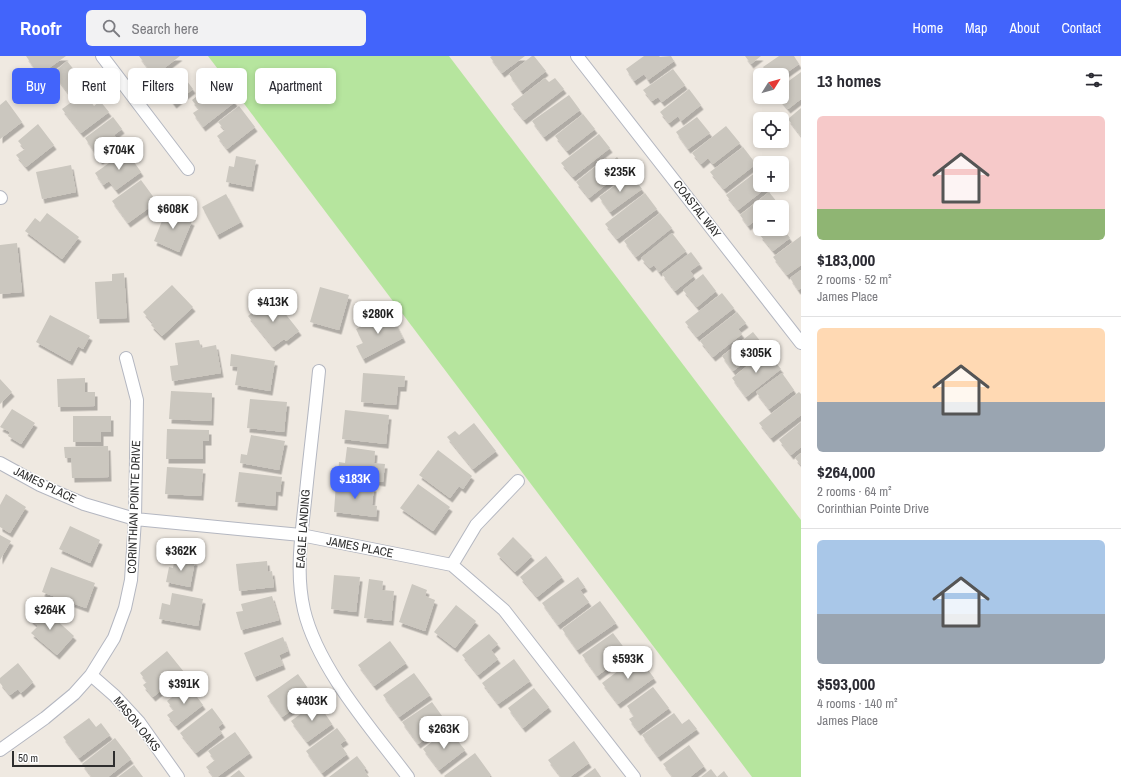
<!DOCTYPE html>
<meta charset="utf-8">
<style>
:root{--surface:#fff;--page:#f2f2f3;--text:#2b2b33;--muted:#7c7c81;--line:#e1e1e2;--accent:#4264fb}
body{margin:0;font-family:"Archivo Narrow",sans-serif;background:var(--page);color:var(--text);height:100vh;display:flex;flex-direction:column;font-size:15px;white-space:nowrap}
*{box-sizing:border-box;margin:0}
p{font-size:13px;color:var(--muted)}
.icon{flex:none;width:22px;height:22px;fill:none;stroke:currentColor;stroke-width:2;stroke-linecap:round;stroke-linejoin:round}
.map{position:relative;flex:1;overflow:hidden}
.panel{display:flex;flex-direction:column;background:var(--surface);width:320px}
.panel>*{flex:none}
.top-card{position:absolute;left:12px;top:12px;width:380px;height:36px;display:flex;gap:8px}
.needle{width:26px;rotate:53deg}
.fabs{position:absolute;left:753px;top:12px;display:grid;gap:8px}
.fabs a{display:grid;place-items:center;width:36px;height:36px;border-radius:6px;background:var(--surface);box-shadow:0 2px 6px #0003;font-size:20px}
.scale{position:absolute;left:12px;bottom:10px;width:103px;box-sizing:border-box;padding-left:4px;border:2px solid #2e2e2e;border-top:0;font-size:11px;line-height:14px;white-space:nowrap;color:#2e2e2e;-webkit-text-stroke:3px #fff;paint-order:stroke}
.price{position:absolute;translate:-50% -34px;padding:0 9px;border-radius:8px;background:#fff;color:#222;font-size:13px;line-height:26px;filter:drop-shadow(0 1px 2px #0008)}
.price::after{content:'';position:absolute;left:50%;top:24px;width:12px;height:9px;margin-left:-6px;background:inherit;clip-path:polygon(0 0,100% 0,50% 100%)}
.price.selected{background:var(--accent);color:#fff}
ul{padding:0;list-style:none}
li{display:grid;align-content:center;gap:8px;height:212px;padding:0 16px}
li+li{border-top:1px solid var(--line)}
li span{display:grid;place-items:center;height:124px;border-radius:6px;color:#555}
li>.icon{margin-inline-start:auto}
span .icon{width:72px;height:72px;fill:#fffc;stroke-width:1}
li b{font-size:17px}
h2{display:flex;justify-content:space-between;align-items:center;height:48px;padding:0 16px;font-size:17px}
.pill{padding:0 14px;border-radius:6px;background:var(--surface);box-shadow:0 2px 6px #0003;font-size:14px;line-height:36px}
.pill.selected{background:var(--accent);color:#fff}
header{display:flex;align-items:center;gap:24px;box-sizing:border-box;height:56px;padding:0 20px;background:var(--accent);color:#fff}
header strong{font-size:19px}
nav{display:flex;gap:22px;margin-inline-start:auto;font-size:14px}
.search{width:280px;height:36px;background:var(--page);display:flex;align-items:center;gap:10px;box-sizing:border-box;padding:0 14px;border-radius:6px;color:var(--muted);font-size:15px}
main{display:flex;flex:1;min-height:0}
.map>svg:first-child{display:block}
.green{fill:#b6e59e}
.building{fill:#cbc7bf;filter:url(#shadow)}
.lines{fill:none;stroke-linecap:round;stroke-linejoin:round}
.minor-casing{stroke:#b4b7c1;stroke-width:14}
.minor{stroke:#fff;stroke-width:12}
.labels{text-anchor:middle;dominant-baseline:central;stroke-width:3;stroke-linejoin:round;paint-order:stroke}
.street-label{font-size:12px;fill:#2e2e2e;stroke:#fff}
</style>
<header>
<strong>Roofr</strong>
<div class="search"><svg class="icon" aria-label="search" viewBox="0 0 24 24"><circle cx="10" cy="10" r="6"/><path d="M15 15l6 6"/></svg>Search here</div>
<nav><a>Home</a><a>Map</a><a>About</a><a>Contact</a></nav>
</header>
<main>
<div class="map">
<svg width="801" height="721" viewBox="0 0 801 721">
<defs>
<filter id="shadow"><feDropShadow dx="2.5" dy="4.5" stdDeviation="0" flood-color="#0004"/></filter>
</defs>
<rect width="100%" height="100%" fill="#efe9e1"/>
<path class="green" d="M208,0H449L801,464V721H752Z"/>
<path class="building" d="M26,0H66L39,19Z
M139,0H180L154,20Z
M492,0H525L502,17L490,1Z
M532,0H534L546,15L521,35L509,18Z
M644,0H659L660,1L671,0L674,5L648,24L644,18L634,25L626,13Z
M745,0H761L751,8Z
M779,0H794L799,8L782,20V19H769L763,11Z
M67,5L87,30L72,42L53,17Z
M177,12L193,33L174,48L158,27Z
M673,13L685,29L662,46L658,41L652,45L643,34Z
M801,16V43L788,53L778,41H782V30Z
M545,22L549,26L555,22L564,33L524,64L511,48Z
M218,24L235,46L203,71L193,57L199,53L192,44Z
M689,33L701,49L681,65L678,60L669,67L660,56Z
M84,37L94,50L100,45L109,56L81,77L62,53Z
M569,39L580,54L544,81L532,65Z
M6,44L22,66L0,83V49Z
M239,50L255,71L227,93L217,80L225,74L218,66Z
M801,52V80L788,63Z
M583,58L595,73L567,95L555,80Z
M113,61L122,73L114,79L121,88L100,104L85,82Z
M697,61L710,77L688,93L676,76Z
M38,68L54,89L26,111L16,99L25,93L18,85Z
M726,70L740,87L713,108L708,102L701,108L692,97Z
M599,78L610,92L573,121L561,107Z
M743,91L756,108L724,133L710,116Z
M126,95L141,116L116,134L109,125L103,129L95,117Z
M236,100L256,104L251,131L226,126L229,110L234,111Z
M617,101L626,113L589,142L576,126L606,102L610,107Z
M71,109L76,136L42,143L36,116Z
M760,113V129H770L738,154L726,139Z
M631,118L642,133L610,156L599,141Z
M141,124L157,146L128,167L112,145Z
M769,136L781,151H760V174L753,166L748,170L740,159Z
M645,137L657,153L617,183L605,168Z
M226,138L241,166L217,179L202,151Z
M168,150L180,155L178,160L192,165L179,196L154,185Z
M47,157L79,181L62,203L25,175L35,162L40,166Z
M660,157L672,172L636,201L624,185Z
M768,173H783L790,182L773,195L760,179Z
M672,177L686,195L659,216L654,209L650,212L641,202Z
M801,180V209L787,219L773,201Z
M17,187L22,236L0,238V189Z
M691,196L700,208L690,215L694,220L675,235L662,218Z
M801,214V232L798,234L790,222Z
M124,217L127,262L97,263L95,226L112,225V218Z
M703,218L716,235L697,251L683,234Z
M172,229L193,251L162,280L151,269L153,267L143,256Z
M320,231L349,239L339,274L310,266Z
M722,237L734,252L697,281L685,266Z
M272,241L299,275L286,285L284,283L273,291L248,260Z
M390,256L403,282L363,303L356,290L363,287L356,273Z
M737,256L746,267L738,273L742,278L713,301L700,285Z
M50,259L90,280L83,293L78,290L70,305L36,286Z
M753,276L765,291L733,315L722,300Z
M199,284L201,292L216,289L221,317L172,325L170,310L178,309L175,287Z
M766,295L781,313L746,341L732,322Z
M231,298L275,305L270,335L235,329L238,311L230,310Z
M363,317L405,320L404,331H398L396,349L361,346Z
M782,317L794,334L769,353L756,336Z
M85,322V336H95V350L58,351L57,323Z
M0,323L12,336L0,348Z
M171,335L212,337L211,365L169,363Z
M799,336L801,338V359L771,382L759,367Z
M250,343L287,346L284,376L247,372Z
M12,353L35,367L21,388L8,380L10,376L0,371Z
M345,354L389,359L386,388L342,383Z
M73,360H111V376H101V386H73Z
M801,366V391L791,399L779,384Z
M474,367L496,395L473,413L447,381L455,375L459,379Z
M167,373L209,374V385H203V403H166Z
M251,379L285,385L279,414L240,407L241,398L247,399Z
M108,390L109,421L72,422L71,402H65L64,391Z
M347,391L375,395L374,407L385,408L383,426L338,420L339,406L345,407Z
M438,394L472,420L463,433L459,430L450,442L419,419Z
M801,397V409L795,402Z
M167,411L203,413L201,440L165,438Z
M239,416L282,421L280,436L276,435L275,450L235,446Z
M336,427L374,431L372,449L377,450L376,461L334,456Z
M418,428L450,451L433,475L400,452Z
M6,438L26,451L10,477L0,471V449Z
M70,470L100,484L90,507L59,493Z
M0,479L11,485L0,504Z
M513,481L532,500L515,516L497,498Z
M546,500L562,521L537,541L520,521Z
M175,501L195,505L190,531L166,526L169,511L173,512Z
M267,505L268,516L272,515L274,531L239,535L236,508Z
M51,511L95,527L86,552L42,536Z
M334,519L360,521L356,556L331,553Z
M578,521L585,531L580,534L589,546L558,569L542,547Z
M369,523L383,525L382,534L394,535L391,565L364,562Z
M412,528L427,534L425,540L435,544L425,575L399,566Z
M172,537L203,543L198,570L159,563L162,547L170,549Z
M272,540L279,564L241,574L236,556L243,555L241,548Z
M600,545L616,567L577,594L562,573Z
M456,549L476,565L455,592L434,576Z
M41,550L74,580L57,599L31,577L38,570L30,563Z
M613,577L628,597L597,620L582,599Z
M489,578L498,588L491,594L498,603L478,619L462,599Z
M283,581L288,595L279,599L283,609L254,621L244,597Z
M390,585L406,607L374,630L358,609Z
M167,595L184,616L153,641L143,629L147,626L140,617Z
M638,600L654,622L618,648L602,627Z
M514,603L530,625L498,648L482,627Z
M18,607L33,626L21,637L18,633L10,639L0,627V622Z
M414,617L430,639L399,661L383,639Z
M298,618L307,631L297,638L303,646L282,661L267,640Z
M188,629L203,649L176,670L167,659L174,654L167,645Z
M653,631L669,652L638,675L629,663L634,660L627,650Z
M534,632L549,651L523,672L508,652Z
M317,646L332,668L307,686L291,665Z
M432,646L447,667L418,688L402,666Z
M212,652L223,667L218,671L222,677L196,697L180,677Z
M674,657L682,668L689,663L697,673L658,701L642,679Z
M89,662L96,671L101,667L110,679L79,702L63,681Z
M337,672L346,684L340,688L347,698L322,717L306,695Z
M448,673L465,694L439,714L423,693Z
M235,676L250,697L217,721H214L206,711L215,704L208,695Z
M115,682L131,703L108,721H92L82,708Z
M574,685L589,707L570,721H561L548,704Z
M689,689L704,710L690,721H673L663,708Z
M475,697L491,719L489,721H445L444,720Z
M357,700L366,712L364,714L369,721H329Z
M134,709L143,721H118Z
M595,712L601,721H583Z
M711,713L717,721L724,715L728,721H701Z
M239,714L245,721H230Z"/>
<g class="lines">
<defs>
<path id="minor" d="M102,0L188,113
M577,0L801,287
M0,141L1,142
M319,315C315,356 310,396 306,436C302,475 295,516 304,554C318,613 372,673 408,721
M0,407L40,429L84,448L135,463L301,479L452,509L504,554L634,721
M452,509L476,469L518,425
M91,619L115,640L139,666L178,721
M0,694L45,662L74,638L91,619L114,582L125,552L131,524L135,463L137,344L126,302"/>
</defs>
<use href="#minor" class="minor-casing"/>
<use href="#minor" class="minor"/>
</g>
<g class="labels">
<g class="street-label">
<text transform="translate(697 153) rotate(52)">COASTAL WAY</text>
<text transform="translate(45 429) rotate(26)">JAMES PLACE</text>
<text transform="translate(134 451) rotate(-88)">CORINTHIAN POINTE DRIVE</text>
<text transform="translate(303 473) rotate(-86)">EAGLE LANDING</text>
<text transform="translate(360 491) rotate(11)">JAMES PLACE</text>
<text transform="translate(137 668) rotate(51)">MASON OAKS</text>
</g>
</g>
</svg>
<div class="fabs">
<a><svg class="needle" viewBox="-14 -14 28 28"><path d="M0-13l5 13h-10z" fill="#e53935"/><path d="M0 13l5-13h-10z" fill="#7c7c81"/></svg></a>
<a><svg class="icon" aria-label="locate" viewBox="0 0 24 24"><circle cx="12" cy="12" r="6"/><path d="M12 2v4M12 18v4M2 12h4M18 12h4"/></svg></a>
<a>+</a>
<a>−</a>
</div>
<div class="scale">50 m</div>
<b class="price" style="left:119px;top:115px">$704K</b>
<b class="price" style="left:620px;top:137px">$235K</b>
<b class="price" style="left:173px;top:174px">$608K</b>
<b class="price" style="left:273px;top:267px">$413K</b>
<b class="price" style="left:378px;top:279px">$280K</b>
<b class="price" style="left:756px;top:318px">$305K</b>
<b class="price selected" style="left:355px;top:444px">$183K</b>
<b class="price" style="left:181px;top:516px">$362K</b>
<b class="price" style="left:50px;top:575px">$264K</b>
<b class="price" style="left:628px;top:624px">$593K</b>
<b class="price" style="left:184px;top:649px">$391K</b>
<b class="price" style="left:312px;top:666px">$403K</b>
<b class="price" style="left:444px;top:694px">$263K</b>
<div class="top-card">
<a class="pill selected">Buy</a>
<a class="pill">Rent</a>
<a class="pill">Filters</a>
<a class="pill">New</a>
<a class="pill">Apartment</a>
</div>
</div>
<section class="panel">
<h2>13 homes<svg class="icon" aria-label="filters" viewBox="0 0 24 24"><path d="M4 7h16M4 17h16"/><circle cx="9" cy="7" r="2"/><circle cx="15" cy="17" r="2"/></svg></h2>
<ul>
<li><span style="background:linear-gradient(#f6c9c9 75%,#8fb573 0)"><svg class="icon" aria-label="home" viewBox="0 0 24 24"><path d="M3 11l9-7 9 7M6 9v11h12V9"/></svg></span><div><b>$183,000</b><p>2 rooms · 52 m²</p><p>James Place</p></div></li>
<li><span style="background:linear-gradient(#ffd9b3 60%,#9aa5b1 0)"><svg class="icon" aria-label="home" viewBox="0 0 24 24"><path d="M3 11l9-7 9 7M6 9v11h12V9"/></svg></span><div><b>$264,000</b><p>2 rooms · 64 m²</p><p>Corinthian Pointe Drive</p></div></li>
<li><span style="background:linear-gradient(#a9c7e8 60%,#9aa5b1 0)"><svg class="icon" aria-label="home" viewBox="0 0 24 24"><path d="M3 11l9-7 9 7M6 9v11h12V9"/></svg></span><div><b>$593,000</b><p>4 rooms · 140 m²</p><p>James Place</p></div></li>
</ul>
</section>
</main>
